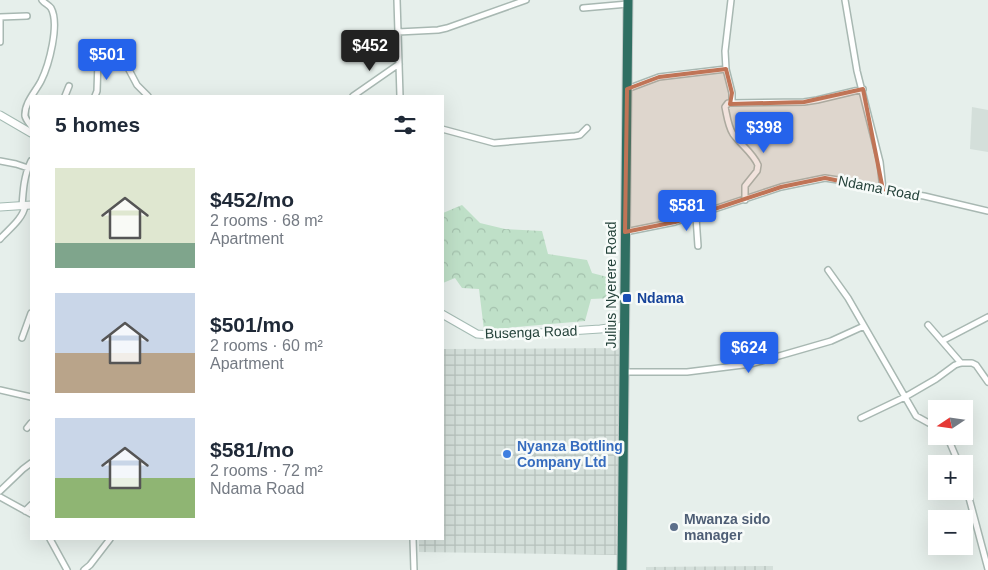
<!DOCTYPE html>
<meta charset="utf-8">
<style>
:root{--surface:#fff;--page:#f6f6f7;--text:#1f2937;--muted:#747a83;--accent:#2563eb}
body{margin:0;font-family:Helvetica,sans-serif;background:var(--page);color:var(--text);height:100vh;display:flex;flex-direction:column;font-size:19px;white-space:nowrap}
*{box-sizing:border-box;margin:0}
p{font-size:16px;color:var(--muted)}
.icon{flex:none;width:28px;height:28px;fill:none;stroke:currentColor;stroke-width:2;stroke-linecap:round;stroke-linejoin:round}
.map{position:relative;flex:1;overflow:hidden}
.panel{position:absolute;left:30px;top:95px;width:414px;height:445px;display:flex;flex-direction:column;background:var(--surface);border-radius:0px;box-shadow:0 5px 20px #0002}
.panel>*{flex:none}
.needle{width:32px;rotate:257deg}
.controls{position:absolute;left:928px;top:400px;display:grid;gap:10px}
.controls a{display:grid;place-items:center;width:45px;height:45px;border-radius:0px;background:var(--surface);box-shadow:0 5px 20px #0002;font-size:25px}
.price{position:absolute;translate:-50% -42px;padding:0 11px;border-radius:5px;background:var(--accent);color:#fff;font-size:16px;line-height:32px;filter:drop-shadow(0 1px 2px #0008)}
.price::after{content:'';position:absolute;left:50%;top:30px;width:15px;height:11px;margin-left:-8px;background:inherit;clip-path:polygon(0 0,100% 0,50% 100%)}
.price.on{background:#222;color:#fff}
ul{padding:0;list-style:none}
li{display:flex;align-items:center;gap:15px;height:125px;padding:0 25px}
li span{display:grid;place-items:center;flex:none;width:140px;height:100px;border-radius:0px;color:#555}
li>.icon{margin-inline-start:auto}
span .icon{width:60px;height:60px;fill:#fffc;stroke-width:1}
li b{font-size:21px}
h2{display:flex;justify-content:space-between;align-items:center;height:60px;padding:0 25px;font-size:21px}
.map>svg:first-child{display:block}
.built{fill:#d4dfda}
.industrial{fill:url(#industrial-grid)}
.forest{fill:url(#forest-crowns)}
.lines{fill:none;stroke-linecap:round;stroke-linejoin:round}
.street-casing{stroke:#a8b8b2;stroke-width:8}
.secondary-casing{stroke:#a4bbb3;stroke-width:9}
.highway-casing{stroke:#c2cac8;stroke-width:11}
.street{stroke:#fff;stroke-width:5}
.secondary{stroke:#fff;stroke-width:7}
.highway{stroke:#2f6f62;stroke-width:9}
.marked{fill:#c07456;fill-opacity:0.2;stroke:#c07456;stroke-width:4;stroke-linejoin:round}
.transit-dot{fill:#1a4fb4;stroke:#f7fbf9;stroke-width:2}
.shop-dot{fill:#3f7fe0;stroke:#f7fbf9;stroke-width:2}
.service-dot{fill:#5c6f8a;stroke:#f7fbf9;stroke-width:2}
.labels{text-anchor:middle;dominant-baseline:central;stroke-width:5;stroke-linejoin:round;paint-order:stroke}
.street-label{font-size:14px;fill:#24423a;stroke:#f7fbf9}
.transit-label{font-size:14px;font-weight:bold;fill:#164399;stroke:#f7fbf9;text-anchor:start}
.shop-label{font-size:14px;font-weight:bold;fill:#366cbe;stroke:#f7fbf9;text-anchor:start}
.service-label{font-size:14px;font-weight:bold;fill:#4e5e75;stroke:#f7fbf9;text-anchor:start}
</style>
<div class="map">
<svg width="988" height="570" viewBox="0 0 988 570">
<defs>
<pattern id="industrial-grid" width="8" height="8" patternUnits="userSpaceOnUse" patternTransform="scale(1.25)"><rect width="8" height="8" fill="#d4dfda"/><path d="M0 4h8M4 0v8" fill="none" stroke="#b6c1bc"/></pattern>
<pattern id="forest-crowns" width="20" height="18" patternUnits="userSpaceOnUse" patternTransform="scale(1.25)"><rect width="20" height="18" fill="#bfe0c8"/><path d="M2 6a3 3 0 1 1 6 0M12 15a3 3 0 1 1 6 0" fill="none" stroke="#a4c1ad"/></pattern>
</defs>
<rect width="100%" height="100%" fill="#e6efeb"/>
<path class="built" d="M972,107L988,110V152L970,149Z"/>
<path class="industrial" d="M622,348L618,555L419,552V539H442L443,349Z
M773,566V570H646V567Z"/>
<path class="forest" d="M462,205L480,223L505,229L542,231L548,254L587,260L592,273L615,279L612,298L591,299L585,321L484,330L479,289L462,288L455,278L443,283V213Z"/>
<g class="lines">
<defs>
<path id="street" d="M397,0L400,96
M731,0L725,51L726,69L732,93V103L804,102L817,100L863,89
M845,0L857,71L880,162L883,190
M583,8L628,4
M0,17L27,16
M0,19V42
M398,32L438,30L447,28L526,0
M127,66L137,85L148,96
M627,89L659,77L726,69
M65,96L69,86
M95,96L97,91L98,61
M353,96L399,64
M732,103H728L725,107C727,116 728,126 733,134C741,145 753,153 758,165L757,171L745,186V200
M31,126C29,123 26,120 25,116C24,103 36,91 41,81C49,65 60,24 51,8C49,5 44,3 42,0
M442,129L494,143L575,136L580,135L587,128
M0,161L16,164L28,168
M22,207C23,191 24,175 31,161
M696,217L698,246
M625,232L675,222L781,187L825,178L838,180L867,188L924,196L988,211
M0,239C8,230 23,219 25,206
M828,270L848,298L916,416L936,427
M928,325L961,363
M22,338L31,313
M942,341L988,317
M624,372H687L751,364L831,341L864,326
M0,390L31,397
M861,418L905,397L936,379L955,365L961,363H972L976,365L988,382
M27,428L31,423
M947,436L959,464
M964,479L988,569
M0,491L23,469L31,463
M0,497L31,514
M25,511L31,505
M50,539L67,570
M413,539L414,570
M84,570L90,565L110,539"/>
<path id="secondary" d="M0,115L31,133
M0,207L31,205
M442,314L477,334L490,335H507L600,329L625,326"/>
<path id="highway" d="M622,570L628,0"/>
</defs>
<use href="#street" class="street-casing"/>
<use href="#secondary" class="secondary-casing"/>
<use href="#highway" class="highway-casing"/>
<use href="#street" class="street"/>
<use href="#secondary" class="secondary"/>
<use href="#highway" class="highway"/>
</g>
<path class="marked" d="M726,69L732,93L730,104L804,102L863,89L883,190L825,178L781,187L675,222L625,232L627,89L659,77Z"/>
<rect class="transit-dot" x="622" y="293" width="10" height="10" rx="2.5"/>
<circle class="shop-dot" cx="507" cy="454" r="5"/>
<circle class="service-dot" cx="674" cy="527" r="5"/>
<g class="labels">
<g class="street-label">
<text transform="translate(879 188) rotate(11)">Ndama Road</text>
<text transform="translate(611 285) rotate(-90)">Julius Nyerere Road</text>
<text transform="translate(531 332) rotate(-2)">Busenga Road</text>
</g>
<g class="transit-label">
<text x="637" y="298">Ndama</text>
</g>
<g class="shop-label">
<text x="517" y="446">Nyanza Bottling<tspan x="517" dy="16">Company Ltd</tspan></text>
</g>
<g class="service-label">
<text x="684" y="519">Mwanza sido<tspan x="684" dy="16">manager</tspan></text>
</g>
</g>
</svg>
<div class="controls">
<a><svg class="needle" viewBox="-14 -14 28 28"><path d="M0-13l5 13h-10z" fill="#e53935"/><path d="M0 13l5-13h-10z" fill="#747a83"/></svg></a>
<a>+</a>
<a>−</a>
</div>
<b class="price on" style="left:370px;top:72px">$452</b>
<b class="price" style="left:107px;top:81px">$501</b>
<b class="price" style="left:764px;top:154px">$398</b>
<b class="price" style="left:687px;top:232px">$581</b>
<b class="price" style="left:749px;top:374px">$624</b>
<section class="panel">
<h2>5 homes<svg class="icon" aria-label="filters" viewBox="0 0 24 24"><path d="M4 7h16M4 17h16"/><circle cx="9" cy="7" r="2"/><circle cx="15" cy="17" r="2"/></svg></h2>
<ul>
<li><span style="background:linear-gradient(#dfe7d0 75%,#7fa58c 0)"><svg class="icon" aria-label="home" viewBox="0 0 24 24"><path d="M3 11l9-7 9 7M6 9v11h12V9"/></svg></span><div><b>$452/mo</b><p>2 rooms · 68 m²</p><p>Apartment</p></div></li>
<li><span style="background:linear-gradient(#c9d6e8 60%,#b9a48a 0)"><svg class="icon" aria-label="home" viewBox="0 0 24 24"><path d="M3 11l9-7 9 7M6 9v11h12V9"/></svg></span><div><b>$501/mo</b><p>2 rooms · 60 m²</p><p>Apartment</p></div></li>
<li><span style="background:linear-gradient(#c9d6e8 60%,#8fb573 0)"><svg class="icon" aria-label="home" viewBox="0 0 24 24"><path d="M3 11l9-7 9 7M6 9v11h12V9"/></svg></span><div><b>$581/mo</b><p>2 rooms · 72 m²</p><p>Ndama Road</p></div></li>
</ul>
</section>
</div>
